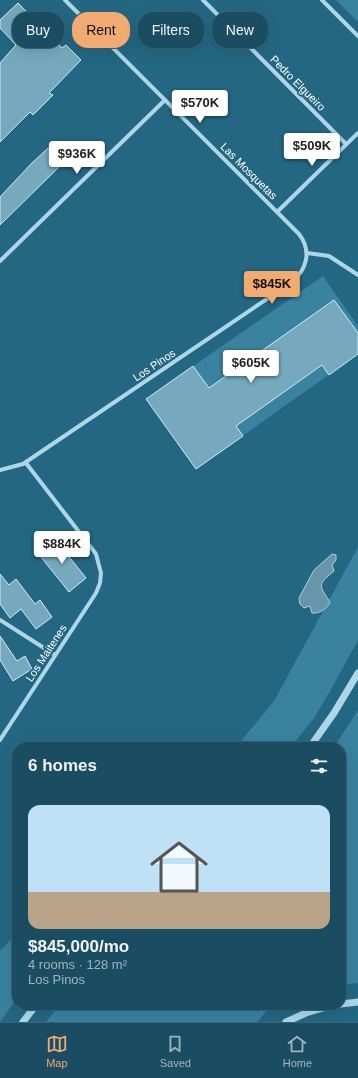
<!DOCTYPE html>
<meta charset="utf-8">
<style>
:root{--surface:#1b4d62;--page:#28576b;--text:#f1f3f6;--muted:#a0b4be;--line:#396477;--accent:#f1aa71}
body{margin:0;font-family:Helvetica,sans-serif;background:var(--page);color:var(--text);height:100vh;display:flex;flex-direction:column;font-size:15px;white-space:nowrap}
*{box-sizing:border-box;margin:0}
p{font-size:13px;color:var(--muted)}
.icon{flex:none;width:22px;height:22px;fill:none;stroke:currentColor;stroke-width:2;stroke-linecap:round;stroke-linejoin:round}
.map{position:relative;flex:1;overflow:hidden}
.details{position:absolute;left:12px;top:742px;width:334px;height:268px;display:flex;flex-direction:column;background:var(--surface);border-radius:16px;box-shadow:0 4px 16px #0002,0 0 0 1px var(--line)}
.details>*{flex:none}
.guide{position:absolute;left:12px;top:12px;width:334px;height:36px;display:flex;gap:8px}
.price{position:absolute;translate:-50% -34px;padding:0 9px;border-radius:4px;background:#fff;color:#222;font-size:13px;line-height:26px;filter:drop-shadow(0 1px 2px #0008)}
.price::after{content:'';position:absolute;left:50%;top:24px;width:12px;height:9px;margin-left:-6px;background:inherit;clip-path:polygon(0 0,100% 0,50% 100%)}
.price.active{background:var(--accent);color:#111}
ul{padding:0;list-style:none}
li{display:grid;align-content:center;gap:8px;height:212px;padding:0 16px}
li+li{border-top:1px solid var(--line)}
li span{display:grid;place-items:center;height:124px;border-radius:12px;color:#555}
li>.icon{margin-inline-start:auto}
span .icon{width:72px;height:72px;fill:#fffc;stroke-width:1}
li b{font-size:17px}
h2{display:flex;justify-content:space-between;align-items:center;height:48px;padding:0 16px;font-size:17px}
.pill{padding:0 14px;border-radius:16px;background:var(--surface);box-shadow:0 4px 16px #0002,0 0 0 1px var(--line);font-size:14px;line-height:36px}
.pill.active{background:var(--accent);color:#111}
.tabs{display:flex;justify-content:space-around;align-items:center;height:56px;border-top:1px solid var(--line);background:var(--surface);font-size:11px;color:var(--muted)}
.tabs a{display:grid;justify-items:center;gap:2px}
.tabs .active{color:var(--accent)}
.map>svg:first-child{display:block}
.green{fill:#3983a0}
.water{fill:#6895a8;stroke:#a1d5e8}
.building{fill:#76a9be;stroke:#d0ebf6}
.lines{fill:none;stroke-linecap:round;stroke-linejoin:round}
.minor{stroke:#add7e7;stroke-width:4}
.tertiary{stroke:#add7e7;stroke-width:7}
.labels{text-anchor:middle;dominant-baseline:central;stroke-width:4;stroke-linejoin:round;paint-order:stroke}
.street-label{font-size:11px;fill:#fff;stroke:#246783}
</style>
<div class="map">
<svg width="358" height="1022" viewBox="0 0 358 1022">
<rect width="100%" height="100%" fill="#246783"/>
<path class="green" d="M336,0H358V22Z
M323,276L358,326V354L196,469L146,399Z
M358,547V640L329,693L314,718L291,747H236L274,701Z
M358,710V983L341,985V747H334Z
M17,933V998L0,1022V951Z
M59,1005H272L257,1022H46Z"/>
<path class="water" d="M332,554L336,555V560L332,565L334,571C317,585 319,585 330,602C327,609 319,614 312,613L310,606L304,608L300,604L299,598L314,570Z"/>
<path class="building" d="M18,3L62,48L66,45L81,60L49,93L53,95L33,115L30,112L0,142V63L16,45L0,28V20Z
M48,148L63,163L0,225V197L31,164Z
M334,300L358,333V354L329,375L322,365L236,426L243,436L196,469L146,399L193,366L209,388Z
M54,538L86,578L69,592L37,552Z
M0,574L9,585L16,579L35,604L40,600L52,617L36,629L21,609L10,618L0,604Z
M0,636L17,661L25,656L32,669L13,681L0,660Z"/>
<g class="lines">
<path class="minor" d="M203,0L346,144
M322,0L358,36
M277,212L358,133
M307,253L329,256L358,275
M0,261L165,100
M0,470L23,464L292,282C307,269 312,251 299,234L65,0
M0,620L55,655
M0,740L96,593L100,583L101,573L96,554L26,463"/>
<path class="tertiary" d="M310,747L334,713L358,673
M341,1004L358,1002
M23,1022L36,1005
M286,1022L306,1013L333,1005"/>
</g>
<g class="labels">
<g class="street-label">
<text transform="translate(298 83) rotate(45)">Pedro Elgueiro</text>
<text transform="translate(249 171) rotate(45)">Las Mosquetas</text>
<text transform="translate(154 365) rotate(-34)">Los Pinos</text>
<text transform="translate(46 653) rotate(-57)">Los Maitenes</text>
</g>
</g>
</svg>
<b class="price" style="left:200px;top:124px">$570K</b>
<b class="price" style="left:312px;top:167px">$509K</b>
<b class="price" style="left:77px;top:175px">$936K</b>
<b class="price active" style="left:272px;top:305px">$845K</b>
<b class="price" style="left:251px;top:384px">$605K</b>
<b class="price" style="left:62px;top:565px">$884K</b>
<div class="guide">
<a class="pill">Buy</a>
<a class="pill active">Rent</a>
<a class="pill">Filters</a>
<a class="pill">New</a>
</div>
<section class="details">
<h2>6 homes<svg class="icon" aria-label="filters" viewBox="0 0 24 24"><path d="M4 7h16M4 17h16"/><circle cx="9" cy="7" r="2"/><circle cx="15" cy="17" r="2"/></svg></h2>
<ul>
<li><span style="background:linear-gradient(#bfe0f5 70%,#b9a48a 0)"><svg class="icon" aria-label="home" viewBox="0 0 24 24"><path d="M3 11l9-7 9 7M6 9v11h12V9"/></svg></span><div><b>$845,000/mo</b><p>4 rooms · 128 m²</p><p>Los Pinos</p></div></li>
</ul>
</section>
</div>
<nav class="tabs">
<a class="active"><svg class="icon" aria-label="map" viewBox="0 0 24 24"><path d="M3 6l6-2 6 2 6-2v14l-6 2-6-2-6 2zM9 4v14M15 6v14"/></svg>Map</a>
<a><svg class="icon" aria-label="saved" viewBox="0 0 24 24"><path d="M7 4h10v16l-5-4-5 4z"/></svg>Saved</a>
<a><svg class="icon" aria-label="home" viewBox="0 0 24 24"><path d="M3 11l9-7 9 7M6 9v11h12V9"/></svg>Home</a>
</nav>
